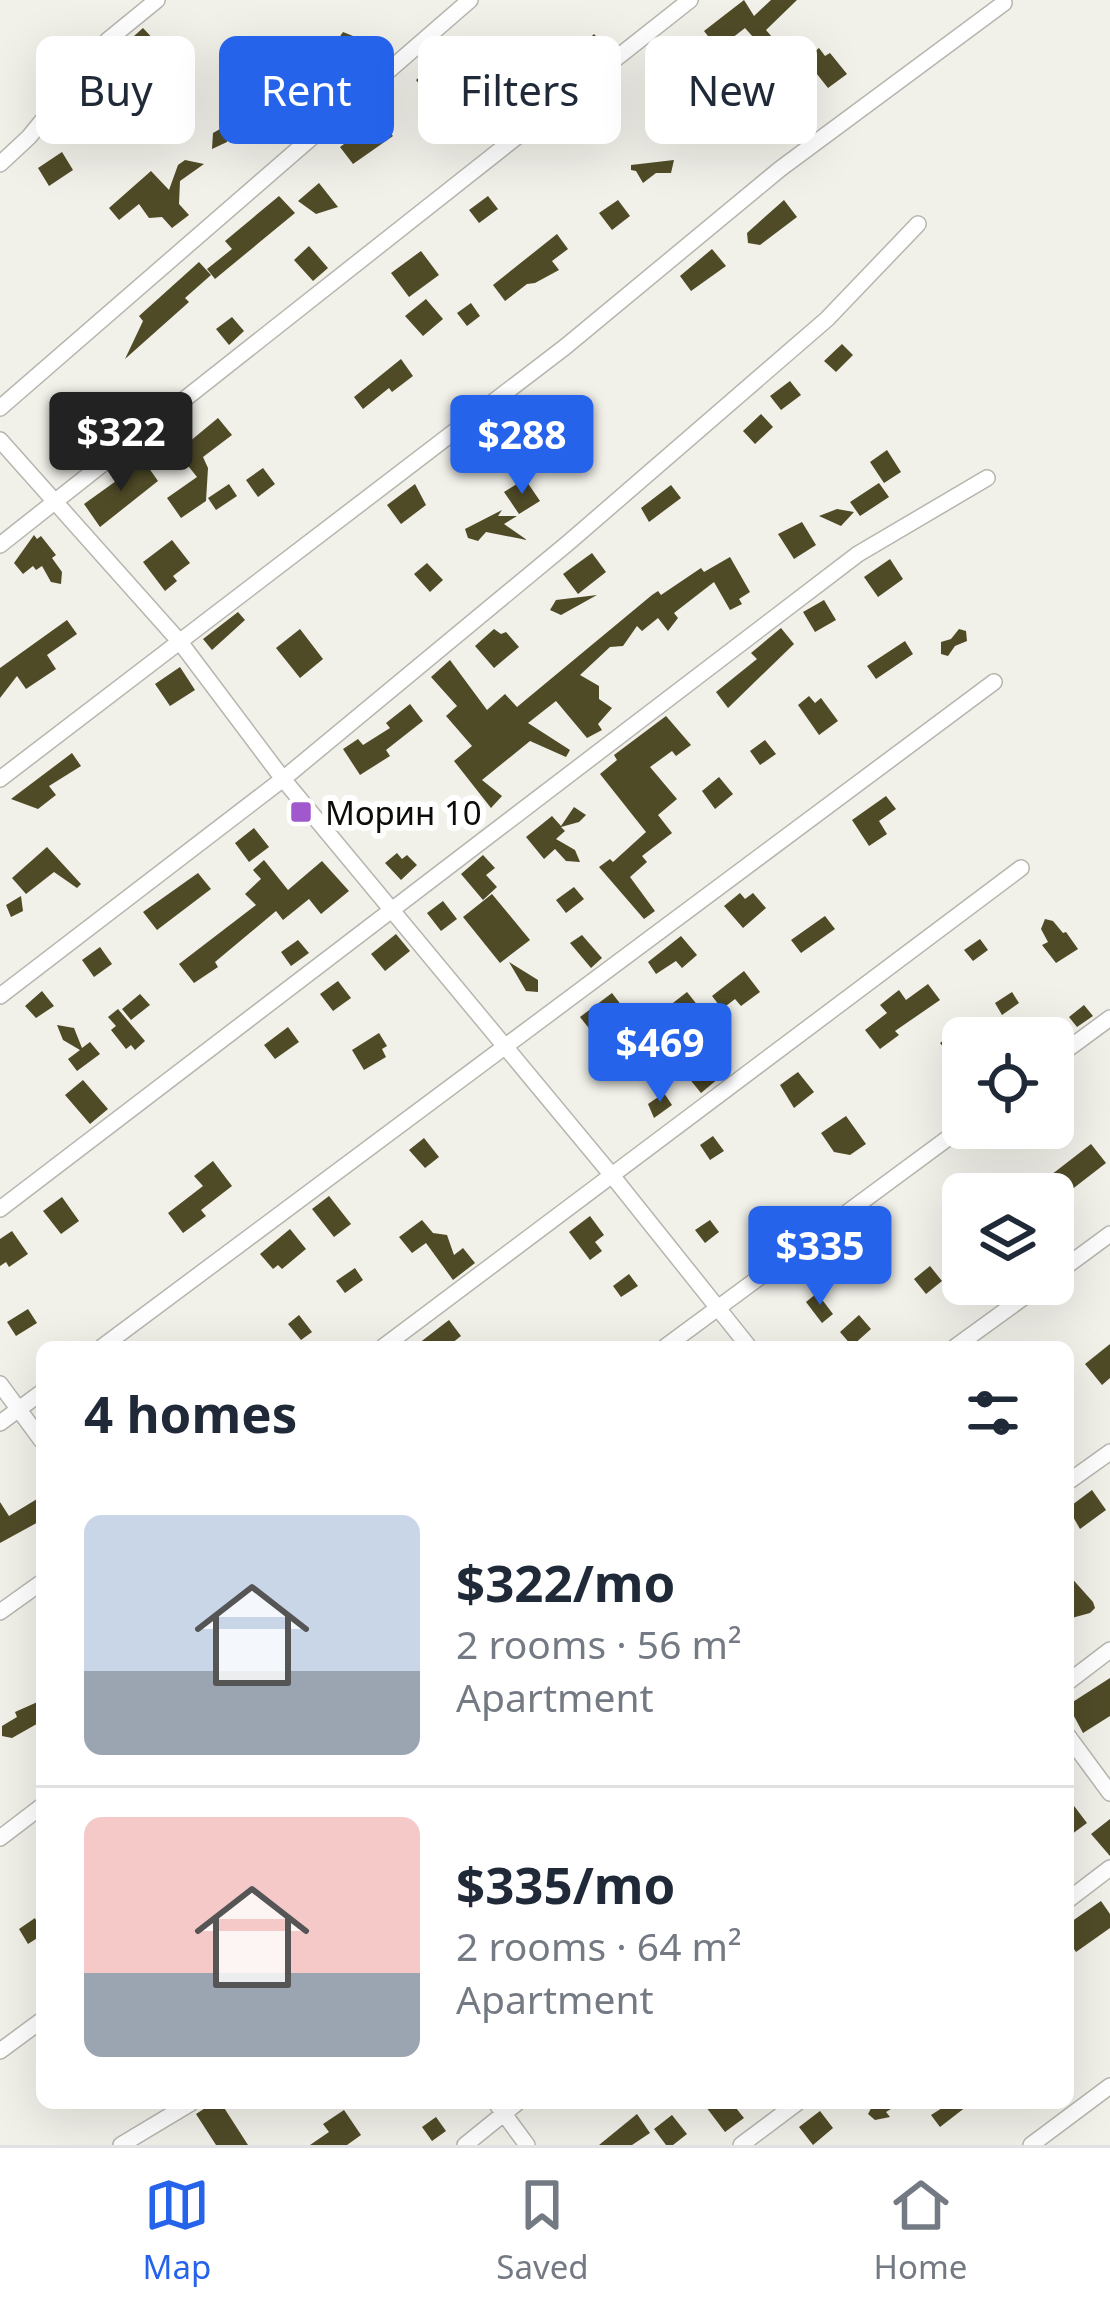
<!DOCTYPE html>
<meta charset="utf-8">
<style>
:root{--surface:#fff;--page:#f6f6f7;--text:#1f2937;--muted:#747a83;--line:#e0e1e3;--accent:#2563eb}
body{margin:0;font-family:"Noto Sans",sans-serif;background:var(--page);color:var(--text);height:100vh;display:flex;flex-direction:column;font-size:45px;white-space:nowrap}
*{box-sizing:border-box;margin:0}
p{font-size:39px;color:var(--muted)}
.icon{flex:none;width:66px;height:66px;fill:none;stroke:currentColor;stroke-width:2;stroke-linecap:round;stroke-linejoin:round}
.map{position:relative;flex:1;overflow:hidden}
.drawer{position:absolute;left:36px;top:1341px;width:1038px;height:768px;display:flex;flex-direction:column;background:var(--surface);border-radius:18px;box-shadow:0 12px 48px #0002}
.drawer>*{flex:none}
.guide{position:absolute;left:36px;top:36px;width:1038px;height:108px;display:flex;gap:24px}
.controls{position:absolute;left:942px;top:1017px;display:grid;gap:24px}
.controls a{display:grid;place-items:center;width:132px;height:132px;border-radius:18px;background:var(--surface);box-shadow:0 12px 48px #0002;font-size:60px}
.price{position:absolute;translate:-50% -102px;padding:0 27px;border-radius:12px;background:var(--accent);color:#fff;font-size:39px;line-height:78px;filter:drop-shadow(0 3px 6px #0008)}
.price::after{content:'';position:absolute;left:50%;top:72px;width:36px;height:27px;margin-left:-18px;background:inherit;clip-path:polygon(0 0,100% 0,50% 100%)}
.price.current{background:#222;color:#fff}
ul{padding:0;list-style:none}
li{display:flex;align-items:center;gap:36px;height:300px;padding:0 48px}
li+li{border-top:3px solid var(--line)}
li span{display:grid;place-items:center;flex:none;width:336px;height:240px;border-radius:18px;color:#555}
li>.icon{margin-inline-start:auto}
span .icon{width:144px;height:144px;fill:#fffc;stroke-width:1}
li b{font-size:51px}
h2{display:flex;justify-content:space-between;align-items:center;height:144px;padding:0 48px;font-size:51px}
.chip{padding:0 42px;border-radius:18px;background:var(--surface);box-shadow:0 12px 48px #0002;font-size:42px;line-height:108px}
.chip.current{background:var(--accent);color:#fff}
.tabs{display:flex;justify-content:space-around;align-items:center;height:168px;border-top:3px solid var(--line);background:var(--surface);font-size:33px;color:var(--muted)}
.tabs a{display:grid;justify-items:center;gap:6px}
.tabs .current{color:var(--accent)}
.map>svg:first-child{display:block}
.building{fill:#504b27}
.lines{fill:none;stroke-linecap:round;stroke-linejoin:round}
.street-casing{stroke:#b6b5ae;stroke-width:18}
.street{stroke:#fff;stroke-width:15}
.poi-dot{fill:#a158cc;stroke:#fff;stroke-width:4.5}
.labels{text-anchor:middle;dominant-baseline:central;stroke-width:12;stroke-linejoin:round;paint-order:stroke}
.poi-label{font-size:33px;fill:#0c0c09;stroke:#fff;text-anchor:start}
</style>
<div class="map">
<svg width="1110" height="2145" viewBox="0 0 1110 2145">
<rect width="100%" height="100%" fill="#f1f0e9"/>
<path class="building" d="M744,0L754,16L771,0H797L766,30L772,37L761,46L745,28L718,49L704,31Z
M143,28L157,43L138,60L124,45Z
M343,32L353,36L352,46L338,50L333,61L322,59V49L334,45Z
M594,34L604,45L587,62L576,51Z
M819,48L825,56L830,53L847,74L828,88L805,59Z
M282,50L310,80V92H300L290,74L275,88L259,90L264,75L282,58L279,52Z
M141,63L152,78L165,75L172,82L149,108L121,78Z
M435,64L449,81L430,97L416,80Z
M241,93H246L259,107L236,127L221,110Z
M79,103L91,120L68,136L58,121Z
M378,119L393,136L353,164L340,147Z
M227,125V142L212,149L213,133Z
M62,152L73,170L49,186L38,168Z
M185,160L204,164L180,181L179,204L189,215L172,228L162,217L149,218L139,204L119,220L109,208L151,171L169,190L178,165Z
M674,160L671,173H656L643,183L636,171L631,170V165Z
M319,183L338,207L316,214L298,201Z
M279,196L295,213L215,279L207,269L232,249L225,241Z
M488,196L498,209L479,223L469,210Z
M618,200L630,216L612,230L599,213Z
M784,200L797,217L760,245L748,243L747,233Z
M557,234L568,249L552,261L559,270L535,283L527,284L505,301L493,285Z
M309,246L328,268L313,281L294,260Z
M712,249L726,266L691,291L680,276Z
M421,251L439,275L409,297L391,273Z
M199,262L211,275L185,298L189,302L125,359L143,321L139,316Z
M426,299L443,319L423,336L405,316Z
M471,303L480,316L467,326L457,313Z
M232,317L244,331L229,345L216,329Z
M842,344L853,355L836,372L824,361Z
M401,359L413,376L392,392L389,388L363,409L354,397Z
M790,381L801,395L781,410L770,396Z
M761,414L773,427L755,444L743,431Z
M218,418L232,435L203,457L208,468L206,501L181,518L167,498L197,477L177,452Z
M887,450L901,472L884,483L870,462Z
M144,461L158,481L100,527L84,504Z
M263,468L275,484L258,497L246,480Z
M525,479L540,501L519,514L504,492Z
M879,483L889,497L860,516L850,502Z
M229,484L237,496L216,510L208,498Z
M415,484L426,505L401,524L387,505Z
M671,485L681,498L649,522L641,508Z
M837,509L854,512L841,526L819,516Z
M502,510L498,516H517L504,524L527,540L486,532L478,541L468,538L465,529Z
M802,522L816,545L794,559L778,534Z
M34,535L37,539L41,536L56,555L52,558L62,572L61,584L51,582L42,566L36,570L33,566L23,574L14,563Z
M172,540L190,563L173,576L177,581L165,591L143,562Z
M592,553L606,572L578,594L563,574Z
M730,557L750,592L739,599L742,604L730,610L714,582L674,613L678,618L668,631L658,618L642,631L637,626L623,646L610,647L580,675L599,686V699L612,708L598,724L602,730L587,738L556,701L528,723L570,750L566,757L530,741L482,780L502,796L491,808L454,761L472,746L446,716L457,706L431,677L450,660L487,710L505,694L517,707L652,595L658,591L661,595L701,568L704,572Z
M890,559L903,579L878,597L864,577Z
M427,563L443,580L430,592L414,574Z
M597,595L561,615L550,610L556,600Z
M824,600L836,620L815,632L803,612Z
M238,612L245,620L212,650L203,639Z
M67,620L77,634L47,655L56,669L26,689L17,676L0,698V668Z
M781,628L794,644L728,708L716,692L757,659L751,653Z
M300,629L323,659L300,678L276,648Z
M494,629L501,634L506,632L519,647L494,668L475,646Z
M959,629L966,631L967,641L955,646L948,656L941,654V642L951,639Z
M905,641L913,654L876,679L867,666Z
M180,667L195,690L170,706L155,684Z
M809,696L815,703L821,698L838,721L819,735L798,705Z
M410,704L423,721L386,750L390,756L360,775L343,749L358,739L363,745L390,728L386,723Z
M666,716L691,745L676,756L672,751L650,767L677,799L658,815L672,833L642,856L647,862L630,877L655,911L644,919L599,867L610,859L613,862L646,832L600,774L617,760L614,755Z
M765,740L776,754L760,765L750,751Z
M72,753L81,766L49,786L56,795L38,809L11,799Z
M719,777L733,794L715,809L702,791Z
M886,796L896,809L879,821L887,834L869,846L852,820Z
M574,807L586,815L579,822L561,827L565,831L556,839L575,850L580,862L566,861L555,849L544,859L526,837L552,816L561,826Z
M254,828L269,847L249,862L235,843Z
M47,847L81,884L77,888L54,872L26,894L12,878Z
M397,853L402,859L407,855L417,865L401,880L385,863Z
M483,855L495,868L486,875L497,887L483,900L461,874Z
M264,860L288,890L322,861L349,891L321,914L309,899L283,920L276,911L215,962L218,967L194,983L179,964L256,905L245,894L261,879L253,870Z
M198,873L211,889L157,930L143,912Z
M574,887L584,899L566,913L556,900Z
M740,893L745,899L753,893L766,908L743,928L724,906Z
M492,894L530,940L500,963L463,917Z
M21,896L23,911L11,917L6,905Z
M443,901L457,919L441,931L427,913Z
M825,916L835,929L801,953L791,940Z
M1045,919L1053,921L1063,933L1066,932L1078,949L1056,963L1042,945L1048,942L1041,929Z
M396,934L410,951L385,971L371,954Z
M582,935L602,958L591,968L570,943Z
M681,936L697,955L682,968L676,961L656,974L648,962Z
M980,939L988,950L973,961L964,950Z
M298,940L309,953L291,966L281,952Z
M100,947L112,964L94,977L82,960Z
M509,962L538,980V992L526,991Z
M744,971L760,992L741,1006L735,999L722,1009L712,996Z
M338,981L351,998L333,1011L320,994Z
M928,984L940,1000L895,1031L899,1035L880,1049L865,1030L887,1013L880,1005L899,990L906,1000Z
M42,991L54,1006L36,1018L25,1006Z
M687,992L703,1012L692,1021L710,1039L699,1054L719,1078L701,1093L666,1050L671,1046L651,1020Z
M1012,992L1019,1003L1002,1015L995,1003Z
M612,993L638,1027L607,1051L580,1017Z
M140,994L150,1005L131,1020L122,1009Z
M1084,1005L1093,1016L1077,1027L1069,1017Z
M118,1009L145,1041L135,1050L131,1045L126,1049L111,1030L116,1026L108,1017Z
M971,1019L985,1038H963V1073L940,1043Z
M57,1025L74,1028L82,1048L90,1042L100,1054L77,1071L68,1059L80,1050L63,1040Z
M288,1027L299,1042L275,1059L264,1045Z
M379,1033L387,1046L382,1049L386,1057L364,1070L352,1050Z
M798,1072L814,1092L794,1108L780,1085Z
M83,1080L108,1109L90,1124L65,1095Z
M664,1093L672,1105L654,1118L648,1104Z
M846,1116L866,1144L850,1155L834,1152L821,1133Z
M713,1136L724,1151L710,1160L700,1145Z
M424,1138L439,1157L425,1168L409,1150Z
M1091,1144L1106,1163L1066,1194L1051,1175Z
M213,1161L232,1186L201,1210L206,1216L183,1233L168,1213L203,1186L194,1176Z
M329,1196L351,1224L334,1237L312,1209Z
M62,1197L79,1221L61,1234L43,1211Z
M590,1216L604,1235L595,1242L602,1251L590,1260L569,1232Z
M422,1220L433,1233L447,1235L454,1255L463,1248L475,1263L453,1280L426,1243L412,1253L399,1237Z
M710,1220L719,1232L705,1243L695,1230Z
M290,1229L306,1249L282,1269L278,1265L273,1269L260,1254Z
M862,1229L878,1250L854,1269L838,1249Z
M12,1231L28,1254L9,1267L6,1262L0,1266V1239Z
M930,1266L942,1281L926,1294L914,1279Z
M355,1268L363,1280L345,1293L336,1281Z
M629,1274L638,1286L621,1297L613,1286Z
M817,1293L833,1314L822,1323L806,1302Z
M28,1309L37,1323L16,1336L7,1322Z
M299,1315L312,1332L301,1340L288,1324Z
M859,1315L871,1329L852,1346L840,1332Z
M449,1320L461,1336L447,1347H414Z
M1110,1344V1378L1102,1385L1085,1364Z
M1092,1490L1106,1510L1080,1529L1068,1508Z
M42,1496V1520L0,1543V1502L9,1516Z
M1068,1574L1093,1602L1095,1608L1090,1613L1068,1619Z
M1110,1678V1716L1083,1733L1068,1705Z
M42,1700V1721L12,1738L2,1736V1726L17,1717L15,1712Z
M1068,1798L1087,1823L1068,1837Z
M1110,1819V1856L1091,1834Z
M1101,1901L1110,1914V1928L1076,1952L1068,1940V1924Z
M35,1918L42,1935L28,1944L19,1929Z
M213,2103H221L248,2145H216L196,2114Z
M703,2103H732L744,2118L725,2132Z
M874,2103H901L886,2112L890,2117L875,2120L868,2114Z
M950,2103H971L940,2127L931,2115Z
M344,2110L361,2135L347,2145H310L329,2132L323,2124Z
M820,2111L833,2128L813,2145L799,2127Z
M637,2114L650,2133L632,2145H599Z
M672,2115L687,2134L673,2145H666L654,2129Z
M436,2117L446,2131L432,2141L422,2127Z"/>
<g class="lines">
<defs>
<path id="street" d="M0,164L29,137L108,40L157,0
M0,408L470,0
M0,440L180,642L283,779L610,1173L749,1347
M0,545L690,0
M0,779L565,347L780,169L1004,3
M0,996L283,779L568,543L827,319L918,224
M1053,1060L1110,1018
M0,1209L858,554L987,478
M1053,1276L1110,1234
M102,1347L994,682
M383,1347L1021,868
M665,1347L963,1127
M955,1347L1042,1284
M0,1384L42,1441
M0,1423L42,1392
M1068,1482L1110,1452
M0,1612L42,1582
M1068,1682L1110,1650
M1068,1736L1110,1793
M0,1838L42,1806
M1068,1900L1110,1868
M0,2051L42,2020
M496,2103L527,2145
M121,2145L191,2103
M465,2145L517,2103
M741,2145L797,2103
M1031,2145L1110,2086"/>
</defs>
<use href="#street" class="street-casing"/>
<use href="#street" class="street"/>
</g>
<rect class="poi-dot" x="289" y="800" width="24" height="24" rx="6"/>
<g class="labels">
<g class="poi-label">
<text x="325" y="812">Морин 10</text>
</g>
</g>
</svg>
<div class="controls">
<a><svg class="icon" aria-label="locate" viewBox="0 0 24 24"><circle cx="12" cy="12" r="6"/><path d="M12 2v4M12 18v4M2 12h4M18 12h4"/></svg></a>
<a><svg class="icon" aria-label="layers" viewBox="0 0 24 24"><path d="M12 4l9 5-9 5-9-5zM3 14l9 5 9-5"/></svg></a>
</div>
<b class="price current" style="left:121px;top:494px">$322</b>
<b class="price" style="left:522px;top:497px">$288</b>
<b class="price" style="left:660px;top:1105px">$469</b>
<b class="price" style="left:820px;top:1308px">$335</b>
<div class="guide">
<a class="chip">Buy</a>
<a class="chip current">Rent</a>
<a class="chip">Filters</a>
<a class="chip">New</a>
</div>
<section class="drawer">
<h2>4 homes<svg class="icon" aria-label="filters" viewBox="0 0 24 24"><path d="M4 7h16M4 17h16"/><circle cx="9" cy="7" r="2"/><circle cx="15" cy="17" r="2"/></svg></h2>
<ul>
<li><span style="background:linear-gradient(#c9d6e8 65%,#9aa5b1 0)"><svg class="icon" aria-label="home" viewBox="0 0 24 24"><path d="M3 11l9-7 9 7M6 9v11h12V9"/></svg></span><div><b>$322/mo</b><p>2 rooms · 56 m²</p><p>Apartment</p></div></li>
<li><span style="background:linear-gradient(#f6c9c9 65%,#9aa5b1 0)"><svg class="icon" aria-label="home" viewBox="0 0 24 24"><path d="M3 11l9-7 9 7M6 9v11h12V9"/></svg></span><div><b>$335/mo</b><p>2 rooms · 64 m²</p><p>Apartment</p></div></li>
</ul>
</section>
</div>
<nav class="tabs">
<a class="current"><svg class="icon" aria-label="map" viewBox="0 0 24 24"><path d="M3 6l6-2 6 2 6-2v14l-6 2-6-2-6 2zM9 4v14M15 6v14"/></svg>Map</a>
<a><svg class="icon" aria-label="saved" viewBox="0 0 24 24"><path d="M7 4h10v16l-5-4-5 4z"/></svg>Saved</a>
<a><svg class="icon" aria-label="home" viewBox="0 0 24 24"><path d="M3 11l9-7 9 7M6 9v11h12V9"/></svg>Home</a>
</nav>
